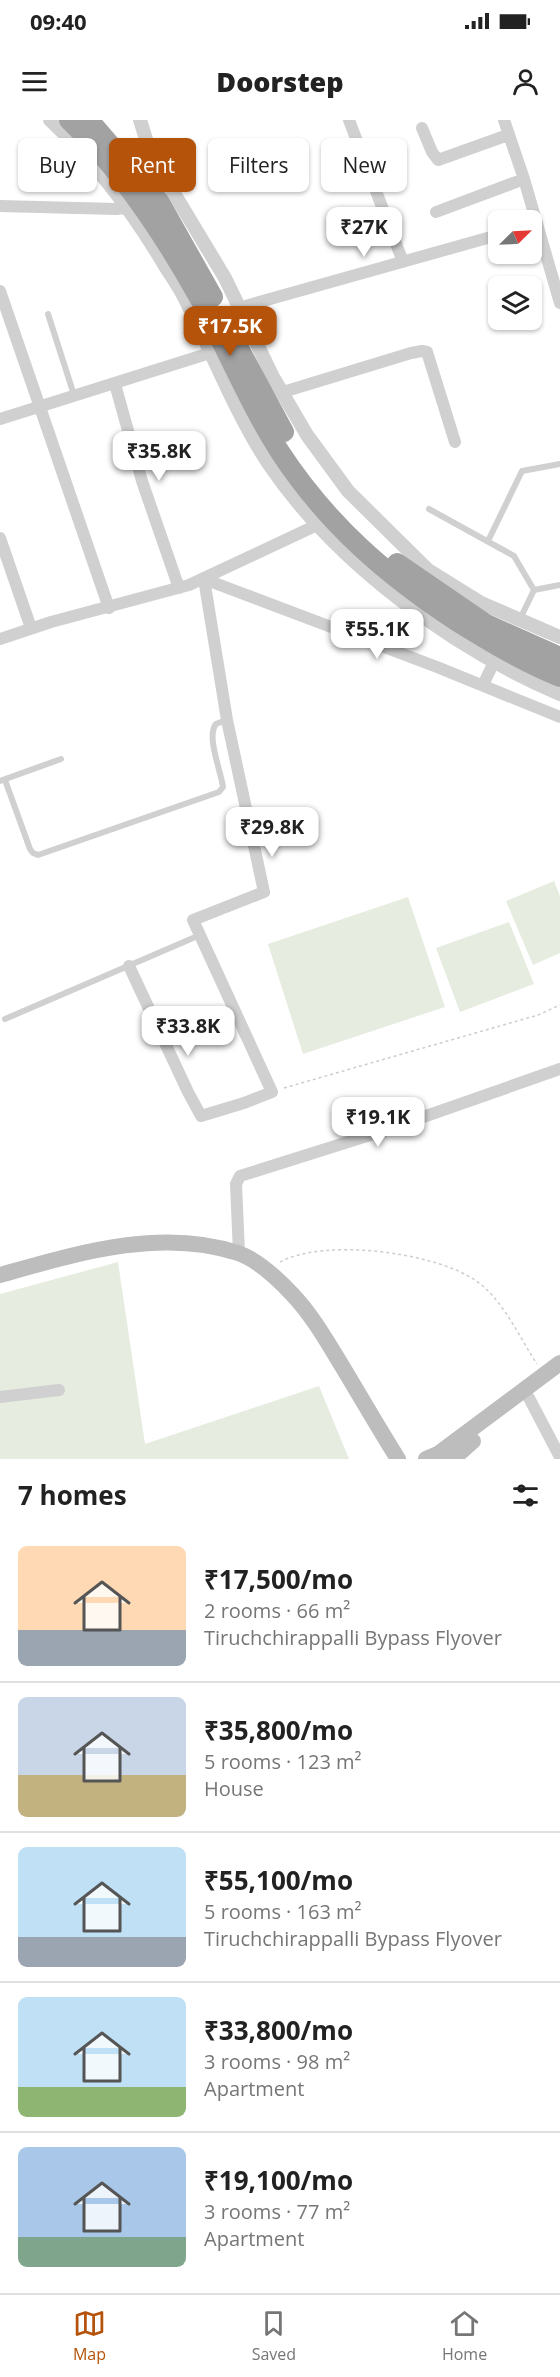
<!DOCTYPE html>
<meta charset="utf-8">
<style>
:root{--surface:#fff;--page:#f2f2f2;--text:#222;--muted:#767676;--line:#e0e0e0;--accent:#b45309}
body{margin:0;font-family:"Open Sans",sans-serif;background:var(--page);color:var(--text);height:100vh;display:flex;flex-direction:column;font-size:22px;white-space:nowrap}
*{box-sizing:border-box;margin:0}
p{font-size:20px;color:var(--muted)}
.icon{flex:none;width:33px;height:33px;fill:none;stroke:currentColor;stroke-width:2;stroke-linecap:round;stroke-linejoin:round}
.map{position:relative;height:1339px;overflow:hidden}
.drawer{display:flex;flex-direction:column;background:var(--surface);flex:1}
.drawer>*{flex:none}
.banner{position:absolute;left:18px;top:18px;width:525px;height:54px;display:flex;gap:12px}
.needle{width:39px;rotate:66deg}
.buttons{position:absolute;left:488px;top:90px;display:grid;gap:12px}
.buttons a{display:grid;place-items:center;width:54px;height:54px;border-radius:9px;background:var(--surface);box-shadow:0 2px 4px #0004;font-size:30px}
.price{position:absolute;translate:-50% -51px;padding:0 14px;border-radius:12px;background:#fff;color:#222;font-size:20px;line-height:39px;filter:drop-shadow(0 2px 3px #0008)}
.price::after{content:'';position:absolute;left:50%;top:36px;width:18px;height:14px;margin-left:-9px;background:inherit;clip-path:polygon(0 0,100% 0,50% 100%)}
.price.selected{background:var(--accent);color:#fff}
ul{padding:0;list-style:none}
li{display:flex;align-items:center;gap:18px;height:150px;padding:0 18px}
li+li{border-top:2px solid var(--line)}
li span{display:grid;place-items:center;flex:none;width:168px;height:120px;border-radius:9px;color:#555}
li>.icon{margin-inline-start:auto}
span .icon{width:72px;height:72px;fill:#fffc;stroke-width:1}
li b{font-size:26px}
h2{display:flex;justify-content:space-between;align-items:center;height:72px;padding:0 18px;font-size:26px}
.pill{padding:0 21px;border-radius:9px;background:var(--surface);box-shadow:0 2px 4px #0004;font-size:21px;line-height:54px}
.pill.selected{background:var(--accent);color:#fff}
.status{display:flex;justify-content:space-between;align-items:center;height:42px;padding:0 30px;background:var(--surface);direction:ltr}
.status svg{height:16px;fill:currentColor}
header{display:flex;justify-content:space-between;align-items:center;height:78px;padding:0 18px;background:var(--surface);font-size:27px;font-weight:800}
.tabs{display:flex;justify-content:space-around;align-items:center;height:84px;border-top:2px solid var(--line);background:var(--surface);font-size:16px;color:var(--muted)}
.tabs a{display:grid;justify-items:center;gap:3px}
.tabs .selected{color:var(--accent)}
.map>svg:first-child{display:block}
.green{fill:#e6ecdf}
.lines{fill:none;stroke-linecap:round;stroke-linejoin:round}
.path{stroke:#cdcdcd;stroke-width:1.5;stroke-dasharray:3 3;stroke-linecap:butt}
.service{stroke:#d0d0d0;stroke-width:6}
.minor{stroke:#d0d0d0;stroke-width:12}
.tertiary{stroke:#d0d0d0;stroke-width:14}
.secondary{stroke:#bdbdbd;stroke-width:16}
.trunk{stroke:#a2a2a2;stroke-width:20}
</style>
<div class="status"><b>09:40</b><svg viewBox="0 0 49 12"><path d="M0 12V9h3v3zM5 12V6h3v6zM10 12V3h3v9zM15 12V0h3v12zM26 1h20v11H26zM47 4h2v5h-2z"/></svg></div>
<header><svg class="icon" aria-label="menu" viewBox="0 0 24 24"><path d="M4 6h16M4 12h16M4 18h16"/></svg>Doorstep<svg class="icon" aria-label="person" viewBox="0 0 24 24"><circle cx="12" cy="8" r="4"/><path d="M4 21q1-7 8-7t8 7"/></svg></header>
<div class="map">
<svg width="560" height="1339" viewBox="0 0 560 1339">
<rect width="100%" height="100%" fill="#fff"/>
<path class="green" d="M554,761L560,776V833L533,845L506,781Z
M408,777L445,887L303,934L268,824Z
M509,802L534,864L460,892L436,828Z
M118,1142L145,1324L319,1266L349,1339H0V1174Z"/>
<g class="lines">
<path class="path" d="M284,968L538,895L560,885
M280,1142C325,1118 433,1132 475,1160C503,1179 519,1217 537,1244"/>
<path class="service" d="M48,194L74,275
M429,389L514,436L534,470L520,499
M488,421L522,351L560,344
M534,470L560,465
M5,660L30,729L33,733L38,735L219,672L223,667C221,651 206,616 216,604L226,600
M0,661L61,639
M5,899L200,815"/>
<path class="minor" d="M349,0L403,142
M504,0L524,59L560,183
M422,8L432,32L438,40L508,15
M0,86L116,89L127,88
M436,92L524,59
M0,171L109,488
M238,188L498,115
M115,264L142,361L179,468
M283,272L411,233L422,231L427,232L455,322
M0,299L210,233
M0,418L31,508
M204,459L437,547L560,597
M0,519L51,502L189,465L317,405
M483,565L494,542
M129,846L188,972L201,996L244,983L272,972L193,800L264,772L227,600L204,459
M239,1133L236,1064L240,1056L386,1010L560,949
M0,1277L59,1270
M529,1278L560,1337"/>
<path class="tertiary" d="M50,0C96,43 133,92 165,146C173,158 182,171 188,185C214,237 236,294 268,343C335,442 450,527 560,574
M140,0L151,35L225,158L273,257L307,315L348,371L428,450L481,483L560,517"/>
<path class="secondary" d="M0,1155C75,1134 160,1107 238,1133C258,1140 277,1158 292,1174C311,1194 325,1218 339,1241C359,1274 378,1307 398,1339
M426,1339L438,1334L560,1243
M453,1339L473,1321"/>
<path class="trunk" d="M69,0C119,48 164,115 198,176C226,227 248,282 280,332C327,404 386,455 456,501C490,522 523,542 560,557
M89,0L159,81L213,177
M233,217L284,312
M397,443L486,504L560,537"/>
</g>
</svg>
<div class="buttons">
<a><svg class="needle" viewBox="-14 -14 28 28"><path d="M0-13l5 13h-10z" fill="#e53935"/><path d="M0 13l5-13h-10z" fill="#767676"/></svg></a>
<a><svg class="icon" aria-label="layers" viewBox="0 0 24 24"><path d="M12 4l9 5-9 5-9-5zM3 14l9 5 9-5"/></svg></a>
</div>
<b class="price" style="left:364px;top:138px">₹27K</b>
<b class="price selected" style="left:230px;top:237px">₹17.5K</b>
<b class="price" style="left:159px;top:362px">₹35.8K</b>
<b class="price" style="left:377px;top:540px">₹55.1K</b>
<b class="price" style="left:272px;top:738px">₹29.8K</b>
<b class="price" style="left:188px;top:937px">₹33.8K</b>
<b class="price" style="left:378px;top:1028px">₹19.1K</b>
<div class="banner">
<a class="pill">Buy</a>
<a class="pill selected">Rent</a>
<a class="pill">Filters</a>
<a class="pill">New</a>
</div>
</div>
<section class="drawer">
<h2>7 homes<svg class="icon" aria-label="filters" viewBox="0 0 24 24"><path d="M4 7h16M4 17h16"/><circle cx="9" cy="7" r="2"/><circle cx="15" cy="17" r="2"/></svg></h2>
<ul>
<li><span style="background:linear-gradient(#ffd9b3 70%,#9aa5b1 0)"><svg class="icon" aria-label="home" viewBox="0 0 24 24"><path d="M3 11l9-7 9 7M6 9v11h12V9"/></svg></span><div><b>₹17,500/mo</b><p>2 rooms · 66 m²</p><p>Tiruchchirappalli Bypass Flyover</p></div></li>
<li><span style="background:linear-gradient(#c9d6e8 65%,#c2b280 0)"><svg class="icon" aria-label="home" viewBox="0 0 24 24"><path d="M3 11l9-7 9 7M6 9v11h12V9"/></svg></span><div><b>₹35,800/mo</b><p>5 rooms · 123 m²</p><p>House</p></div></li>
<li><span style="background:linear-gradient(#bfe0f5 75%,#9aa5b1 0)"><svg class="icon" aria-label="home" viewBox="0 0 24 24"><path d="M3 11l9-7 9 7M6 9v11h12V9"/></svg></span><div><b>₹55,100/mo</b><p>5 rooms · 163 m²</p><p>Tiruchchirappalli Bypass Flyover</p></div></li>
<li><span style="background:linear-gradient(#bfe0f5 75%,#8fb573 0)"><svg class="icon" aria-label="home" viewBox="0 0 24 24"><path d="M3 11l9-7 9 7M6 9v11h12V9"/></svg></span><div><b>₹33,800/mo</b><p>3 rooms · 98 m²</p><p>Apartment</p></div></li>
<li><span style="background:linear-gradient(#a9c7e8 75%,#7fa58c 0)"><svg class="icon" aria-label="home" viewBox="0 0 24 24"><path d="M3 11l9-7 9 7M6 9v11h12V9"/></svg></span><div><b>₹19,100/mo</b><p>3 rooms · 77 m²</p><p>Apartment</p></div></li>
</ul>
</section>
<nav class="tabs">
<a class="selected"><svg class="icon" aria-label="map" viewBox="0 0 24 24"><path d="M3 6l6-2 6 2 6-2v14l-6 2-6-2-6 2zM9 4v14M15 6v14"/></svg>Map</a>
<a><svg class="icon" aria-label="saved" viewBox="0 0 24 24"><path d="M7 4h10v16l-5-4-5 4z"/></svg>Saved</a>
<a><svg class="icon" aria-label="home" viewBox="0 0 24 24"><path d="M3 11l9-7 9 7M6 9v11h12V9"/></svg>Home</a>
</nav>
